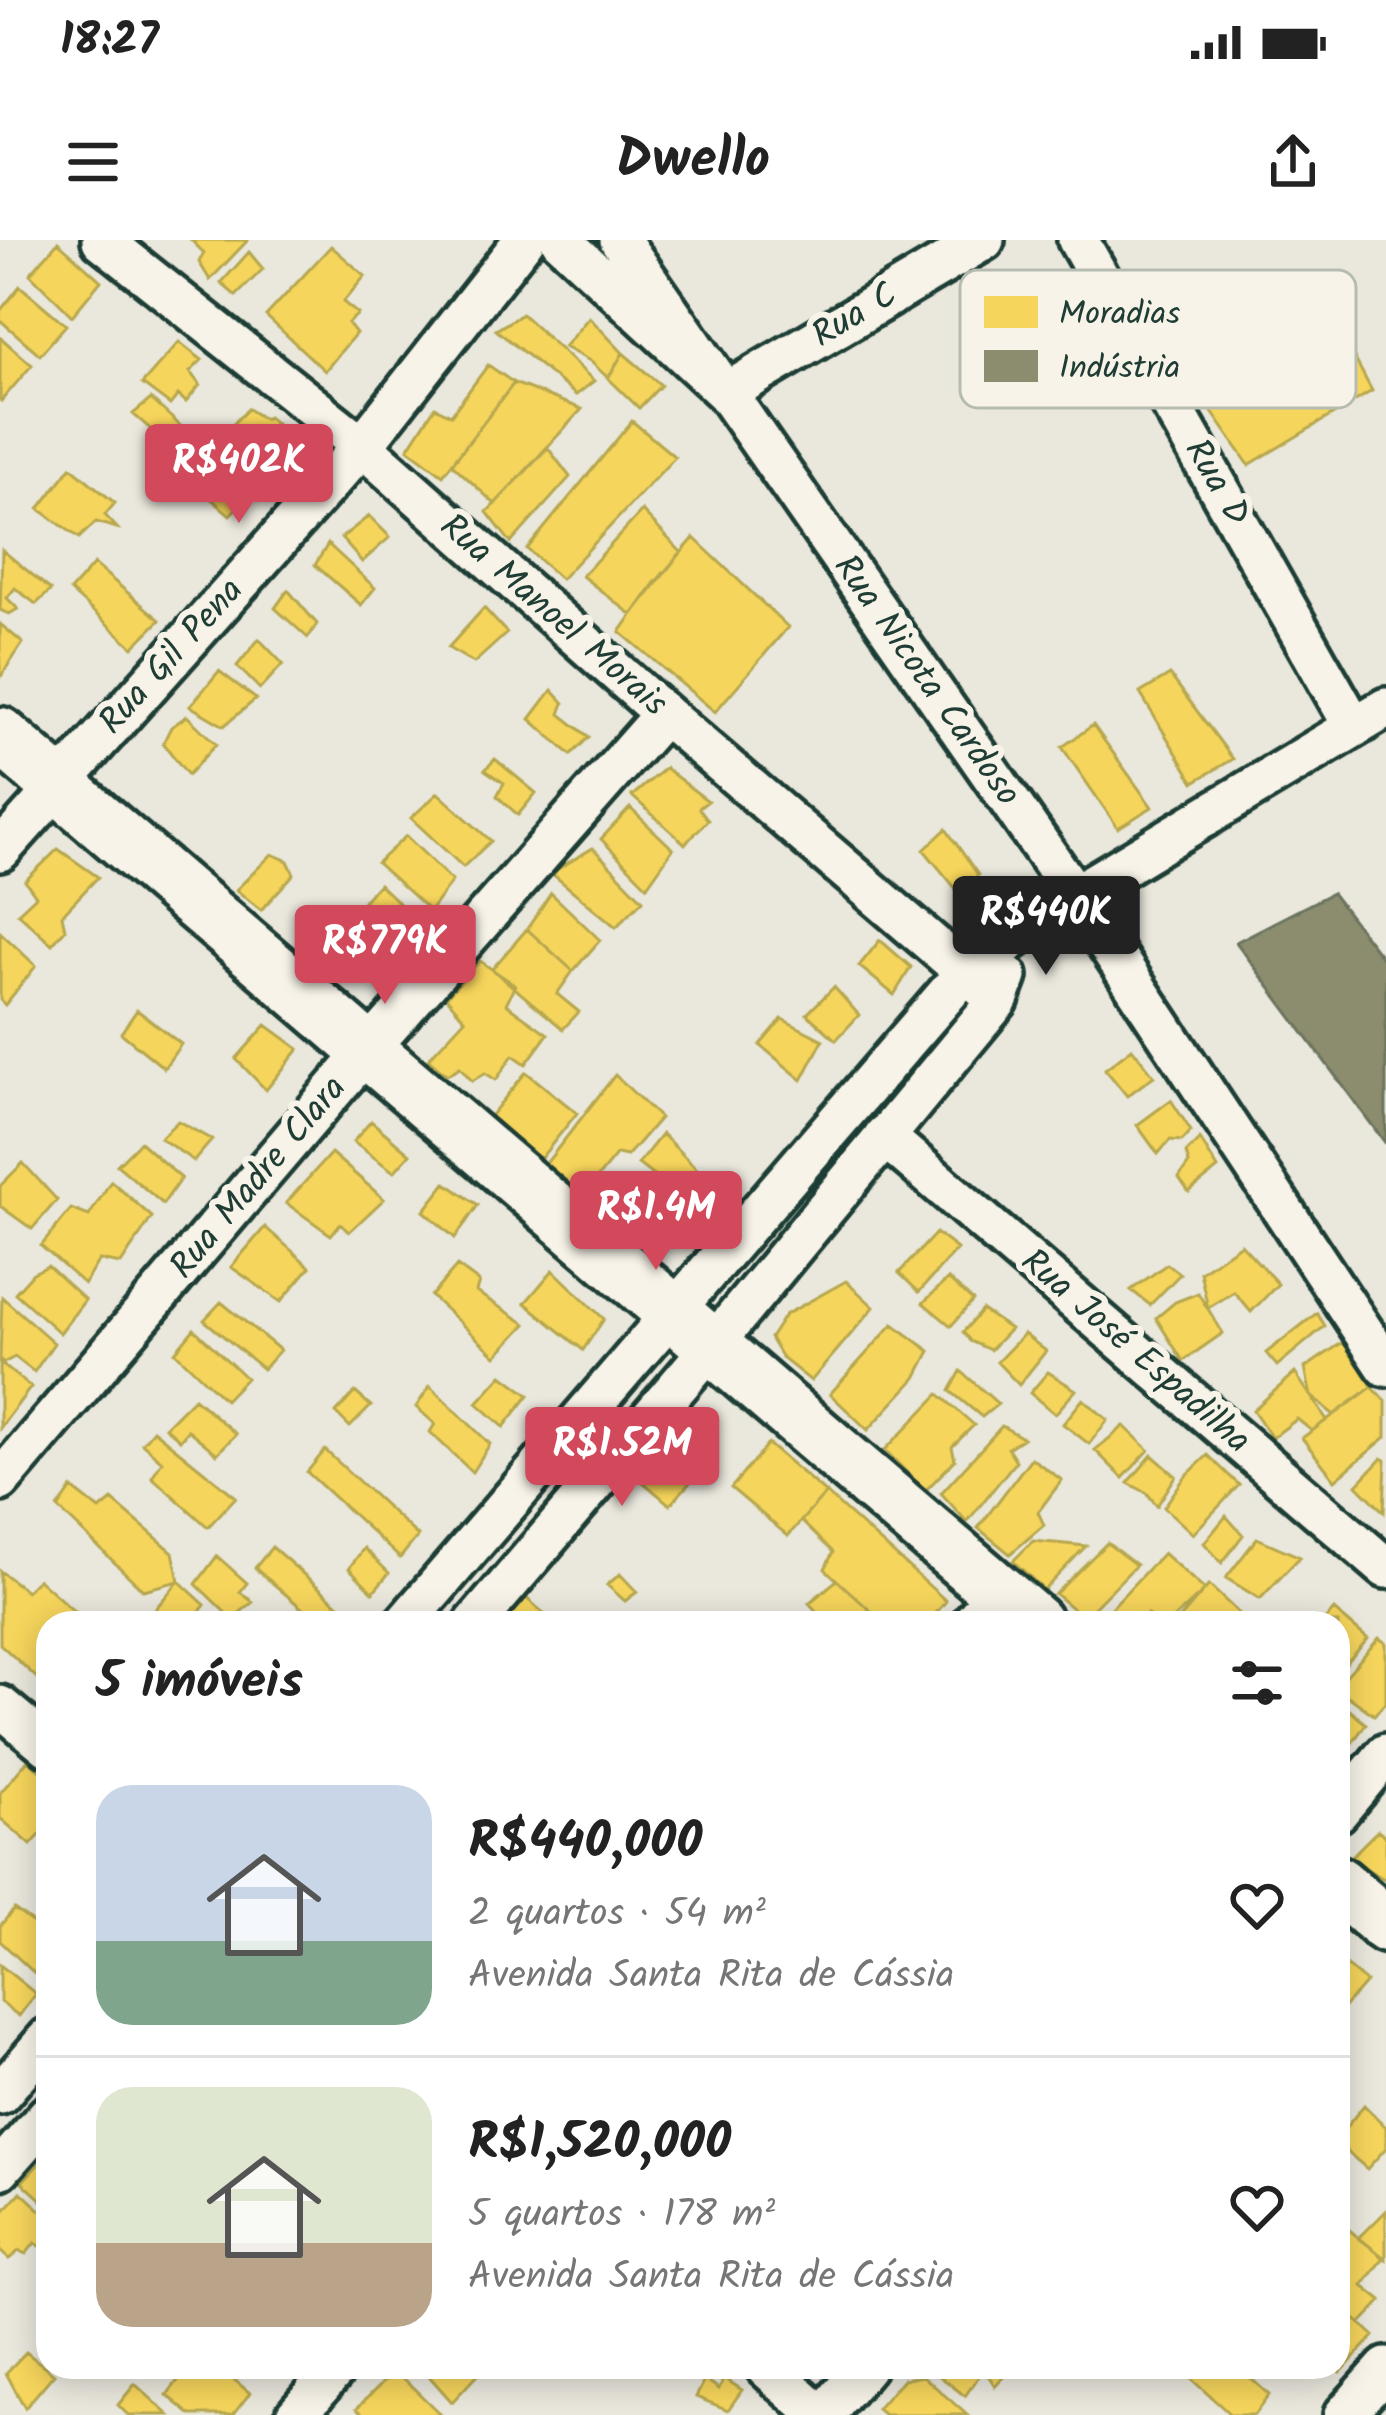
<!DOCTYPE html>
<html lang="pt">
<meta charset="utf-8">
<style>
:root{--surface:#fff;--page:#f6f6f6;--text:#222;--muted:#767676;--line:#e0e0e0;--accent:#d1495b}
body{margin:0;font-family:Kalam,sans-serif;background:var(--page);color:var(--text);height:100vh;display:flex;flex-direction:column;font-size:45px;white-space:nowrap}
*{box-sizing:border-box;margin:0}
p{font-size:39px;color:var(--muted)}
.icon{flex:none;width:66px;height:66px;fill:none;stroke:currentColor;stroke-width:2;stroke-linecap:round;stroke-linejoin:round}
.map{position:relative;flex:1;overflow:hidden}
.drawer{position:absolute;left:36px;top:1371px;width:1314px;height:768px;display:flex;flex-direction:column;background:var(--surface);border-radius:36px;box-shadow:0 6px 30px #0003}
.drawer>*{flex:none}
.price{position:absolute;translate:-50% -102px;padding:0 27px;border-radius:12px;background:var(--accent);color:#fff;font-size:39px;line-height:78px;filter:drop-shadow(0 3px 6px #0008)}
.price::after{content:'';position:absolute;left:50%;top:72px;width:36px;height:27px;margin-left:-18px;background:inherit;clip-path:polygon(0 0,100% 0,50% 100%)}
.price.current{background:#222;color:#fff}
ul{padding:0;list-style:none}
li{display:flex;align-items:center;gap:36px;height:300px;padding:0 60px}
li+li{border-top:3px solid var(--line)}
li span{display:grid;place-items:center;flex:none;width:336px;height:240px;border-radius:36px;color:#555}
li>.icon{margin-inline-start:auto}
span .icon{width:144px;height:144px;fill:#fffc;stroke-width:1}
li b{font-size:51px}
h2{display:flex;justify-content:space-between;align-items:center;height:144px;padding:0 60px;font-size:51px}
.status{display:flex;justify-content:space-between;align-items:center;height:84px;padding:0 60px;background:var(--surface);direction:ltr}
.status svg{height:33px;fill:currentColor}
header{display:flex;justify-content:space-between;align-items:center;height:156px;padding:0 60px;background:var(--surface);font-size:54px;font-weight:800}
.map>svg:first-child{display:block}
.homes{fill:#f6d55c;stroke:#b6a750;stroke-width:3}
.industry{fill:#8c8c6e;stroke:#6b745d;stroke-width:3}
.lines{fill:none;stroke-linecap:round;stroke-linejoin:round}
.street-casing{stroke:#1f3d34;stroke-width:48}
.secondary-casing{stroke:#1f3d34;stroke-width:63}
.street{stroke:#f7f3e8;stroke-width:39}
.secondary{stroke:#f7f3e8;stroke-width:54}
.labels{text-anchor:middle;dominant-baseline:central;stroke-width:12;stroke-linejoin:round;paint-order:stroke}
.street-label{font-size:36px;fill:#1f3d34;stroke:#f7f3e8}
.key{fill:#f7f3e8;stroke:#b6bcb2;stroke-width:3}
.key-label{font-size:33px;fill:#1f3d34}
</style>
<div class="status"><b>18:27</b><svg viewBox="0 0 49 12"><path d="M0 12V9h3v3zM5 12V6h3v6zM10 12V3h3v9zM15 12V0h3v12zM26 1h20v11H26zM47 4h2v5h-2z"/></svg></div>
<header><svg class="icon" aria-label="menu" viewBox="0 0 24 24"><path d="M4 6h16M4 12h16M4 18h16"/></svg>Dwello<svg class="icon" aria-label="share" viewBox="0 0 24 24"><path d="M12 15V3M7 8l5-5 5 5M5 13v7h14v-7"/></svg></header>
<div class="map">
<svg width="1386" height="2175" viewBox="0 0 1386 2175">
<rect width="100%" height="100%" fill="#eae8dd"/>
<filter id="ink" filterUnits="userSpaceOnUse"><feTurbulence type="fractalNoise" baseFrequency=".00833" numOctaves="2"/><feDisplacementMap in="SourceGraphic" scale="24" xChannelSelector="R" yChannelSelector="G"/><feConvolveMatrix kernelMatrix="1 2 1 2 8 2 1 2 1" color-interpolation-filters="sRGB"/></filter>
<g filter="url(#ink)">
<path class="homes" d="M191,0H248L210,40L199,22L204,13Z
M58,2L101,41L72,76L30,34Z
M331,6L365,36L343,62L358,74L348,83L356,93L325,131L266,76Z
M249,12L263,29L236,56L221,43Z
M20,46L66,85L40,115L0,80V71Z
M1322,57L1372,151L1249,225L1189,139Z
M522,74L594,141L576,155L496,90Z
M589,77L623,113L608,138L590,121L564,107Z
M0,97L32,125L1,161L0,160Z
M179,102L202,120L190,132L200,145L186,162L178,155L170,165L142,144Z
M623,113L661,145L639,168L608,138Z
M488,125L514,143L443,235L408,209L435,167L451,175Z
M514,143L582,169L495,264L452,224Z
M151,159L186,191L181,198L184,203L191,195L251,253L230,275L165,219L169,205L133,174Z
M248,169L264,179L268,177L298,202L260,242L209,199L222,187L225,191Z
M632,181L675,217L561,339L527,309Z
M548,208L570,237L511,303L487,272Z
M71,227L115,263L105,275L117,288L96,282L79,298L39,269Z
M642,271L681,312L632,375L582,336Z
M369,276L390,297L362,322L341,298Z
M694,298L788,387L715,472L620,392L654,344Z
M328,304L375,348L361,365L315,325Z
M2,310L51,350L36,364L15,348L7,358L18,369L9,374L0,370Z
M94,324L160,380L133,407L70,351Z
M288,350L317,384L308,398L275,368Z
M484,368L507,393L474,423L448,408Z
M0,384L23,403L0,438Z
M259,399L283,424L260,449L237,426Z
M219,431L256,459L224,486L190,466Z
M1170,435L1233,519L1194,542L1140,453Z
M552,450L564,463L560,474L589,497L571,515L530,479Z
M187,476L216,504L188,535L163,503L171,487Z
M1093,485L1152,567L1118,588L1062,507Z
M495,519L536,553L518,575L497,556L504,543L485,530Z
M665,528L708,561L699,568L708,580L685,604L632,556Z
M438,553L491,601L463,627L411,578Z
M630,568L673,609L647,646L601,599Z
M946,589L978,635L961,655L924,610Z
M406,596L452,641L430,671L377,623Z
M593,608L643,660L616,687L551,633Z
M58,609L98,637L62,675L65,689L52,704L18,673L36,656L25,641Z
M272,614L288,621L294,634L261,670L236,650Z
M379,644L427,690L399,721L387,714L375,731L335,691Z
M551,653L600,700L573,731L527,689Z
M527,689L573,731L557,754L579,772L563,789L492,729Z
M0,692L36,726L5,765L0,760Z
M880,700L911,727L894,755L859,726Z
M480,721L515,745L506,764L548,794L526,824L513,815L496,840L485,833L472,841L460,827L447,835L428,819L465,779L446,757Z
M834,747L859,775L836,800L807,774Z
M137,770L181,804L164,828L121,793Z
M782,779L823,800L802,840L760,805Z
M266,785L299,809L266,850L236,819Z
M1132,808L1154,836L1127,856L1105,829Z
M526,832L577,873L537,923L487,880Z
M615,835L660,878L627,916L617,914L584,954L544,926Z
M1171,860L1191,891L1182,901L1170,900L1158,914L1137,885Z
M178,881L212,900L194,921L160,898Z
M371,881L410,914L394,932L353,902Z
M662,894L724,956L704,975L638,924Z
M1200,899L1218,929L1189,952L1179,938L1189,923L1186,913Z
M140,902L181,938L163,964L117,925Z
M331,913L384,959L349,992L340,984L331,995L286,963Z
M23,923L57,960L32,989L0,966V946Z
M111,941L152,977L121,1024L99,1020L84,1044L41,1006L71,969L89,976Z
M446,943L478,965L455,998L424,971Z
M265,987L310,1027L281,1062L231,1027Z
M936,993L957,1009L919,1052L899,1033Z
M1241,1004L1278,1044L1251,1072L1234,1052L1208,1068L1200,1032Z
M1167,1024L1180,1034L1150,1065L1131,1050Z
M48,1026L85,1060L60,1093L15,1053L33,1033Z
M457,1026L479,1042L476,1052L526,1084L496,1116L431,1056Z
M553,1030L604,1079L583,1110L525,1063Z
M948,1039L973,1061L951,1086L923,1063Z
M846,1041L874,1067L811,1141L782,1118L770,1098L785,1075Z
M1198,1053L1223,1093L1183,1121L1156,1078L1175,1062Z
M2,1057L54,1103L34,1132L15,1117L3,1123L0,1119Z
M221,1062L280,1110L263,1129L204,1080Z
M982,1070L1010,1089L990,1110L970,1101L963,1092Z
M1317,1073L1325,1086L1277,1126L1266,1113Z
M893,1084L930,1111L916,1138L868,1190L830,1154Z
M194,1089L246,1138L225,1160L175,1112Z
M1024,1094L1046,1111L1019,1145L997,1122Z
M1343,1102L1365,1128L1372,1147L1334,1175L1311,1156L1305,1128Z
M0,1123L31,1147L0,1188Z
M961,1131L998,1164L982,1177L950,1151Z
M1048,1132L1076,1150L1055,1174L1030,1153Z
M1295,1133L1327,1180L1312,1191L1297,1179L1272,1198L1253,1170Z
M502,1135L529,1155L504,1187L477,1163Z
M430,1146L490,1204L472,1232L430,1192L435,1184L416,1167Z
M1372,1147L1386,1161V1197L1335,1240L1302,1198Z
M355,1152L371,1166L350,1187L336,1173Z
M939,1154L974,1185L952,1207L955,1220L925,1251L885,1210Z
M194,1158L236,1194L217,1214L188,1190L180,1200L165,1187Z
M1083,1159L1108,1180L1089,1204L1063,1184Z
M655,1184L705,1226L670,1265L622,1224Z
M1002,1186L1023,1198L1008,1208L1016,1221L967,1282L941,1253Z
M1124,1186L1149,1210L1123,1238L1095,1210Z
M153,1190L236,1257L208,1287L152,1237L162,1221L142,1203Z
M768,1204L826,1253L788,1296L731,1248Z
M325,1210L418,1296L400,1318L307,1232Z
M1152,1215L1176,1236L1157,1266L1147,1253L1128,1243Z
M1208,1215L1239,1245L1193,1294L1164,1267L1185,1237Z
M1031,1218L1062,1240L1038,1272L1044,1285L1010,1314L978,1288Z
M1382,1218L1386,1220L1384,1272L1357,1245Z
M72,1248L100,1270L112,1260L173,1312L179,1341L143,1350L58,1268Z
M826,1253L946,1361L928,1383H884L825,1329L833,1312L801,1281Z
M1226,1276L1243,1295L1222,1323L1204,1303Z
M1257,1298L1300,1317L1260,1359L1226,1338Z
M1033,1301L1086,1306L1044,1350L1013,1321Z
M1107,1303L1136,1325L1084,1378L1055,1354Z
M272,1307L354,1378L350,1383H319L255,1328Z
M364,1308L389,1333L373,1352L349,1328Z
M1163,1313L1205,1350L1169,1383H1156L1147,1374L1139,1383H1097Z
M217,1316L247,1343L240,1352L253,1362L232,1379L196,1344Z
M0,1331L26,1351L38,1339L87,1383H48V1448L0,1404Z
M620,1334L637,1352L625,1361L607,1345Z
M837,1340L884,1383H827L809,1363Z
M179,1341L205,1365L191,1383H143Z
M1209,1345L1248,1382L1176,1383Z
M517,1350L555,1383H489Z
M1334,1370L1368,1399L1338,1432V1383H1322Z
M1379,1398L1386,1403V1462L1374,1475L1338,1449V1445Z
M1338,1460L1366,1484L1338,1522Z
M28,1520L48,1537V1586L31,1605L0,1578V1553Z
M1378,1590L1386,1597V1640L1349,1619Z
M14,1669L48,1694V1735L43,1741L0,1701V1686Z
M1338,1719L1366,1742L1339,1773L1338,1772Z
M0,1725L36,1754L19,1776L0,1762Z
M1364,1865L1386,1887V1908L1367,1929L1338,1904V1897Z
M48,1914V1966L22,1942Z
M21,1952L48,1977V2006L45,2009L35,2003L26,2014L19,2011L9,2019L0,2011V1975Z
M1386,1971V2019L1359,1998Z
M1347,1988L1384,2018L1363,2046L1382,2061L1360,2084L1338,2064V1998Z
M1338,2063L1374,2096L1341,2132L1334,2127H1338Z
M26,2112L54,2134L25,2168L6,2133Z
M188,2127H219L250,2153L233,2175H191L167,2155Z
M421,2127H472L478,2134L452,2162Z
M928,2127H1004L1008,2131L995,2146L984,2129L965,2156Z
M1219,2127L1229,2135L1244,2132L1269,2155L1254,2175H1231L1179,2128Z
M395,2130L441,2175H364L357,2168Z
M923,2136L967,2175H884L877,2169L903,2139Z
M724,2138L742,2150L728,2170L696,2157L705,2139L719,2149Z
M135,2144L169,2175H128L118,2165Z"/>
<path class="industry" d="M1332,653L1386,723V904L1236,702Z"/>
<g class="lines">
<defs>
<path id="street" d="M102,0L362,206L664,474L998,760
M561,0L726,153L984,0
M620,0L1075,655L1386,1126
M1078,0L1354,487
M0,611L362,206L524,0
M884,896L1386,1328
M0,1241L367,811L664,474
M405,1383L965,733L1075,655L1386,468
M475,1383L712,1106L998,760L1007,736
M972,1383L998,1352
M0,1466L48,1506
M1338,1572L1386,1514
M0,1854L48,1798
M0,1929L48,1875
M766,2127L819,2175
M296,2175L337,2127
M824,2175L865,2127
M1344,2175L1386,2128"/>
<path id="secondary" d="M0,495L1035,1383
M1338,1644L1386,1685"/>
</defs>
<use href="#street" class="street-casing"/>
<use href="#secondary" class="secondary-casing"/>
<use href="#street" class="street"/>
<use href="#secondary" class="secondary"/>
</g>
</g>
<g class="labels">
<g class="street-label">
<text transform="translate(855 76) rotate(-31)">Rua C</text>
<text transform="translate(1216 243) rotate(60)">Rua D</text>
<text transform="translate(553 376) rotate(41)">Rua Manoel Morais</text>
<text transform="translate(172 417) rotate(-48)">Rua Gil Pena</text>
<text transform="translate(926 441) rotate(55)">Rua Nicota Cardoso</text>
<text transform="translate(259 938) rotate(-50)">Rua Madre Clara</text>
<text transform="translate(1135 1112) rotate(41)">Rua José Espadilha</text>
</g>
</g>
<rect x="960" y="30" width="396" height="138" rx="18" class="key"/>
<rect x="984" y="56" width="54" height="32" fill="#f6d55c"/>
<rect x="984" y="110" width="54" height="32" fill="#8c8c6e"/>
<g class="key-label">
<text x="1059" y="84">Moradias</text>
<text x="1059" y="138">Indústria</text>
</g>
</svg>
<b class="price" style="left:239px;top:286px">R$402K</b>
<b class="price current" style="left:1046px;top:738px">R$440K</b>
<b class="price" style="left:385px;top:767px">R$779K</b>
<b class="price" style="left:656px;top:1033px">R$1.4M</b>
<b class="price" style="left:622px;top:1269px">R$1.52M</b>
<section class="drawer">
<h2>5 imóveis<svg class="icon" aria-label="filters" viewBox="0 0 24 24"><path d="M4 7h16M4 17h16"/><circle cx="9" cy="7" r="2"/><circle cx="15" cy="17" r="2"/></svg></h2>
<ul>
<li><span style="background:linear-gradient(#c9d6e8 65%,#7fa58c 0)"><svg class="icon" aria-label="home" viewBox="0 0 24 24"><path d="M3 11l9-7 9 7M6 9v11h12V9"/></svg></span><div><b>R$440,000</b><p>2 quartos · 54 m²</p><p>Avenida Santa Rita de Cássia</p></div><svg class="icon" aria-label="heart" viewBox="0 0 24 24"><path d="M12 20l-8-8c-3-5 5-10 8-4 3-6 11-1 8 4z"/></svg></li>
<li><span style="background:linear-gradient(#dfe7d0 65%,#b9a48a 0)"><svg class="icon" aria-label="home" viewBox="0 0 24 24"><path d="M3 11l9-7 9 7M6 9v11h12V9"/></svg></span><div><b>R$1,520,000</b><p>5 quartos · 178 m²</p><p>Avenida Santa Rita de Cássia</p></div><svg class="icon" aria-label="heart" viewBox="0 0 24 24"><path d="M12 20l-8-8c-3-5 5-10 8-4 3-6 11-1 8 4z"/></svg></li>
</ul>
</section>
</div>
